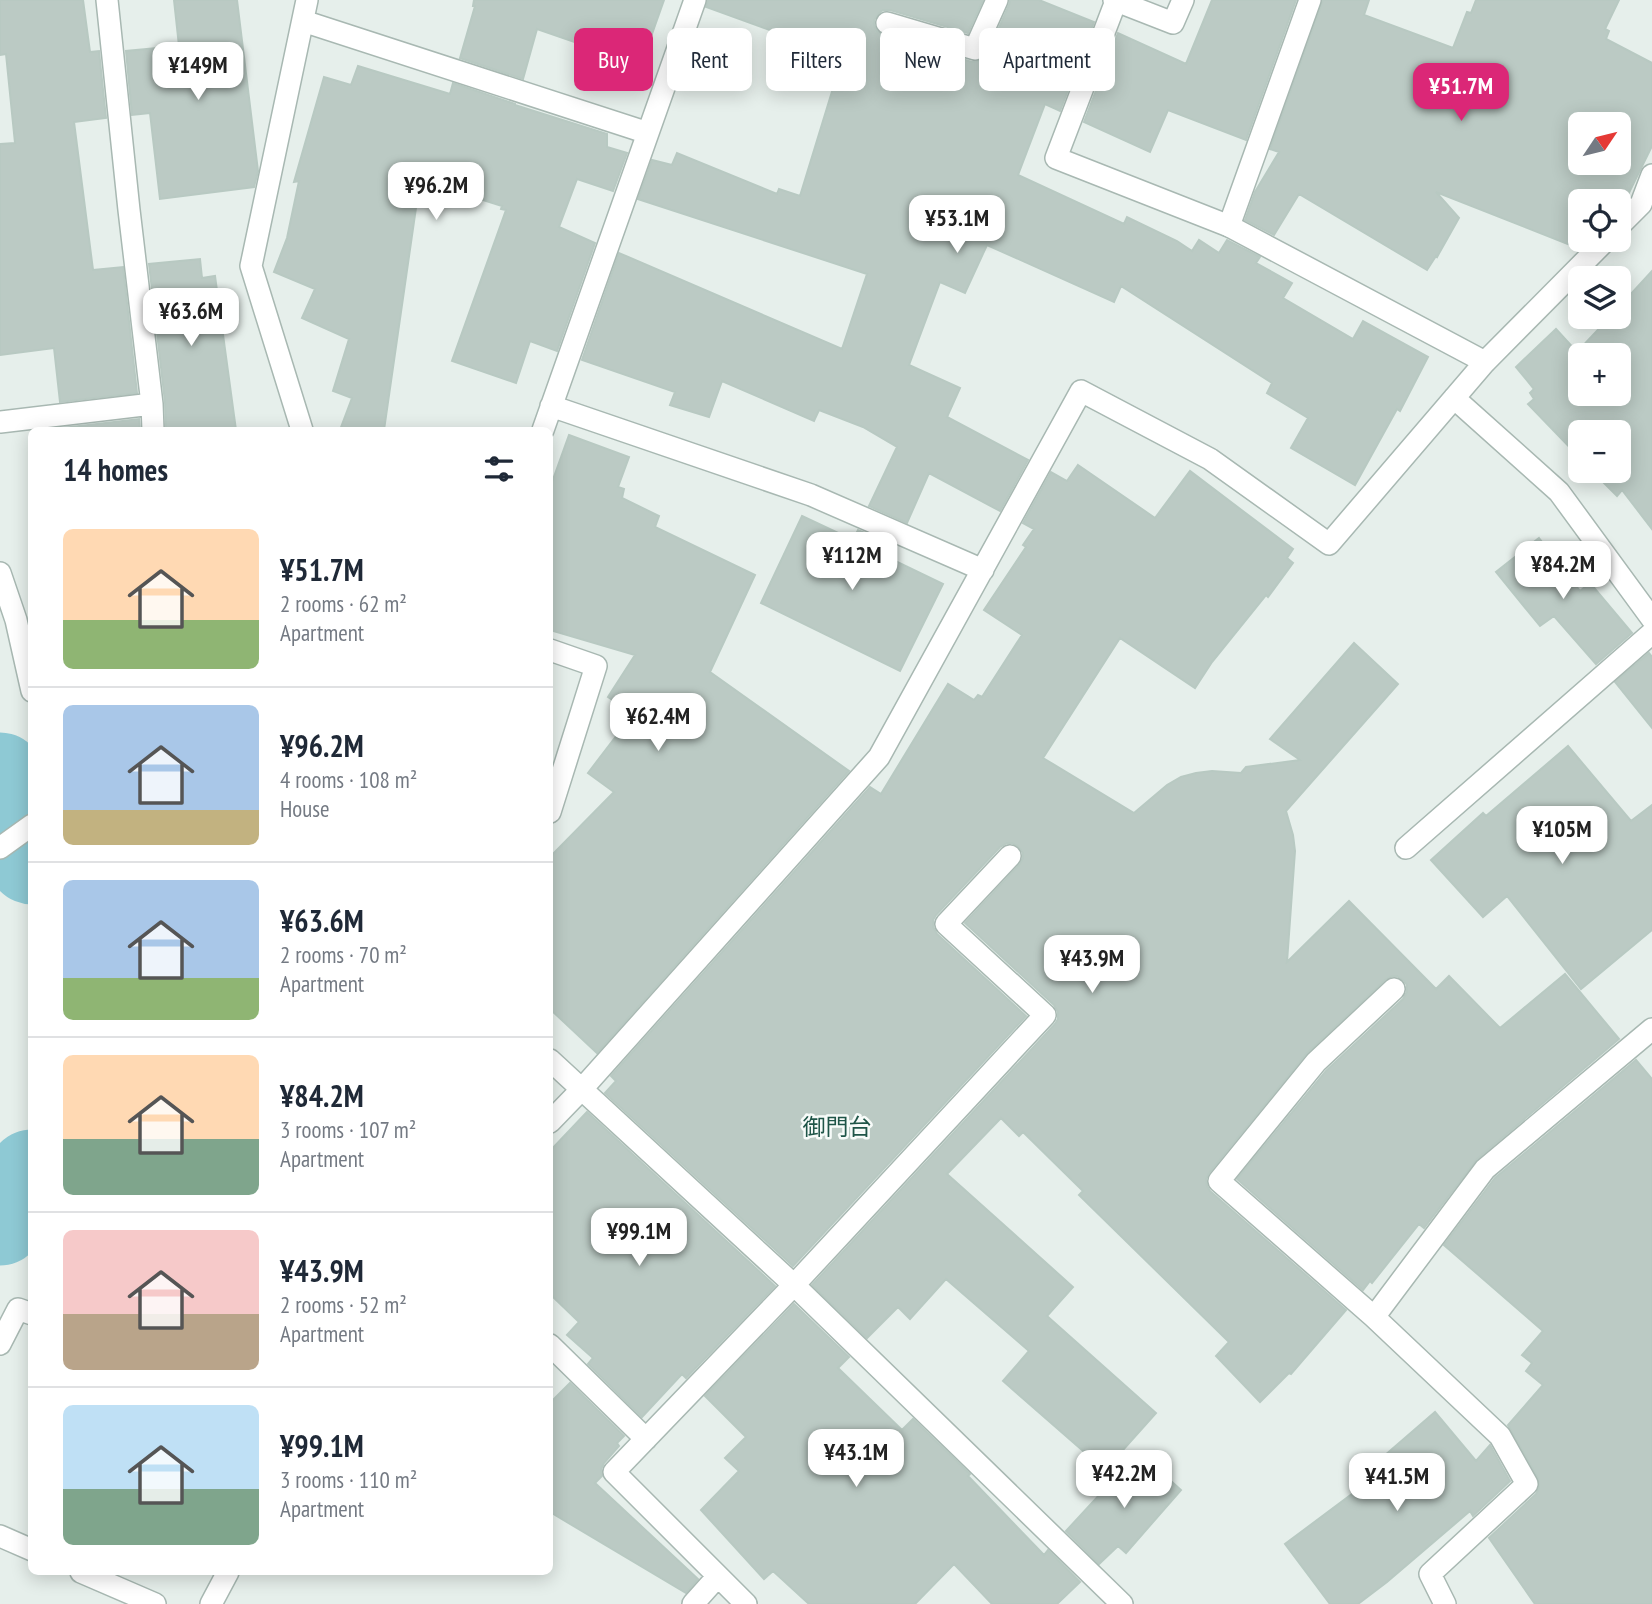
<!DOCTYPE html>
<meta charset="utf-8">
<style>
:root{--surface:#fff;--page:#f2f2f3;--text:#1f2937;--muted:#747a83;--line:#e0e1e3;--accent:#db2777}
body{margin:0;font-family:"PT Sans Narrow","Noto Sans JP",sans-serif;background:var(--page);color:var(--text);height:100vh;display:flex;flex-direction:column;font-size:26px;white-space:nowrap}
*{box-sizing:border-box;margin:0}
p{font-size:23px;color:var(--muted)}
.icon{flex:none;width:38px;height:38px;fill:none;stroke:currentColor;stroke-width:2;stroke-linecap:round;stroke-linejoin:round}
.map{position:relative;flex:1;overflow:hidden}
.side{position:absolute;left:28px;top:427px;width:525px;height:1148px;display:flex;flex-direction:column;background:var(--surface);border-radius:10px;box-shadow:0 4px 18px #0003}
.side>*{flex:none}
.guide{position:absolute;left:574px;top:28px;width:665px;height:63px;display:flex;gap:14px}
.needle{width:46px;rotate:55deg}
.fabs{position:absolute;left:1568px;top:112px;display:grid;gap:14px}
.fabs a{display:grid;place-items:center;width:63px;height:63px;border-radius:10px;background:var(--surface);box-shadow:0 4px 18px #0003;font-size:35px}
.price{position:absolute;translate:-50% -60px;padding:0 16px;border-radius:14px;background:#fff;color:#222;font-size:23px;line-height:46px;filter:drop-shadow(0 2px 4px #0008)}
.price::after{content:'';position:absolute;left:50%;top:42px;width:21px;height:16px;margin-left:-10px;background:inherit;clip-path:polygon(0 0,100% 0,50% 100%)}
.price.current{background:var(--accent);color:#fff}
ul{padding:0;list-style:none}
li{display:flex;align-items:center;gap:21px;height:175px;padding:0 35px}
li+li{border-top:2px solid var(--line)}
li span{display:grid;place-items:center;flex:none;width:196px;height:140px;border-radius:10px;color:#555}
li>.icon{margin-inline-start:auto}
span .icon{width:84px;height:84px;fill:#fffc;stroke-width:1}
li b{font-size:30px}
h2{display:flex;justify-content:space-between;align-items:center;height:84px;padding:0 35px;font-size:30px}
.chip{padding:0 24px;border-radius:10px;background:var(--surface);box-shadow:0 4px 18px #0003;font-size:24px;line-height:63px}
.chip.current{background:var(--accent);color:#fff}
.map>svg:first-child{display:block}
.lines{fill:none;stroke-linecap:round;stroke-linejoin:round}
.river{stroke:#8ec9d4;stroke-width:89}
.building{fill:#bbcac4;stroke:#b8c9c2;stroke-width:2;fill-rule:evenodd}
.lane-casing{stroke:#a8b8b2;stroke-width:24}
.street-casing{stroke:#a8b8b2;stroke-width:24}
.lane{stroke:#fff;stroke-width:21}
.street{stroke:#fff;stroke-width:21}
.labels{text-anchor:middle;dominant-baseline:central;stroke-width:5;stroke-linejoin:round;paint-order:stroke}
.quarter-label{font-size:23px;fill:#1f5548;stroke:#f7fbf9}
</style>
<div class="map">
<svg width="1652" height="1604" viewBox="0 0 1652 1604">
<rect width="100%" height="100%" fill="#e6efeb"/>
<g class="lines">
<path class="river" d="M0,777L4,807L23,851L32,860
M0,1221L32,1174"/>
</g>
<path class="building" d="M0,0H83L90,52L99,51L106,118L74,122L93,270L123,267L137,393L60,402L54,348L0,355V144L15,143L6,54L0,55Z
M174,0H237L258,171L254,187L160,199L150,113L132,115L126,51L179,46Z
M474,0H664L641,65L537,29L523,79L460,58L475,6H473Z
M708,0H983L968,33L890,10H883L879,13L874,20V25L877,31L883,36L972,62L983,60L987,55L1009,5L1010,0H1039L1094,22L1060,111L1045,104L1018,175L1124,224L1127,217L1177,241L1192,251L1199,240L1219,253L1227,240L1260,257L1256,263L1292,283L1283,298L1353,339L1363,321L1428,357L1400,411L1397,409L1355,485L1291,448L1308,418L1267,393L1272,383L1121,286L1114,302L987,245L965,293L940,282L909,365L960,388L947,417L1028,460L1000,511L929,473L907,523L869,506L897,447L863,427L819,410L814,421L722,381L709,417L670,405L675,392L582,360L619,253L842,349L867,274L638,199L652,160L672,165L677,153L777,194L779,189L800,196L834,85L815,78L825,50L706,7Z
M1212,0H1296L1246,140L1168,110L1150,152L1084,122L1118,33L1186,64Z
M1323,0H1369L1364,15L1453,48L1467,12L1471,13L1476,0H1619L1605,29L1609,31L1606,39L1652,63V146L1625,201L1619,207V201H1580V240H1586L1578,248L1436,192L1459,218L1437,257L1436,256L1427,270L1299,194L1274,235L1245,220L1255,192L1279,152L1270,149ZM1580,124H1619V163H1580Z
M358,66L450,94L453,83L515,104V105L607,134V147L627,153L613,191L577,179L559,227L595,243L557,351L530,341L516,383L452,361L506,210L501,209L502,206L420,180L384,430H340L352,398L333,391L349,339L302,318L315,289L274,272L287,238L299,181L294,182L324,77L351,85Z
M200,259L202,278L215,276L236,430H166L165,402L149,264Z
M1652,271V529L1622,490L1617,496L1592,471H1619V432H1580V458L1528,404L1534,399L1530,393L1534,389L1516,367L1556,329L1577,352L1610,317H1619V307ZM1580,355H1619V394H1580Z
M139,419L140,430H63V428Z
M569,435L629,457L618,487L624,489L622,498L659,516L655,527L755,575L710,672L849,771L597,1053L550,1009V857L614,792L588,773L633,714L608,697L635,655L550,630V488Z
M1078,465L1155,518L1190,471L1293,549L1287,558L1293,563L1268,597L1266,595L1212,662L1195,688L1120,638L1043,758L1134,813L1167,785L1181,777L1196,773L1212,771L1241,773L1246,767L1300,760L1270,739L1354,643L1398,684L1286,811L1293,835L1295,851L1287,962L1349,901L1436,989L1449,976L1500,1028L1565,974L1619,1039L1477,1159L1424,1228L1419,1224L1372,1283L1370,1281L1363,1290L1237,1179L1326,1071L1403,999L1407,992V985L1404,981L1397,976H1392L1386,979L1307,1053L1209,1173L1206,1179L1207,1186L1210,1191L1346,1310L1291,1374L1289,1373L1260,1402L1216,1356L1229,1342L1079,1195L1083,1191L1023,1132L1019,1136L1001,1118L947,1174L1073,1287L1047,1316L1156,1413L1105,1470L1003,1381L1029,1351L946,1279L910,1319L898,1307L867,1338L812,1285L1055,1024L1058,1019V1012L1054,1005L965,923L1020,864L1023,858V853L1018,846L1012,843H1007L1000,847L936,915L933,920V927L937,934L1026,1016L793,1266L605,1093L616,1081L611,1076L870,787L881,794L948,684L974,700L978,695L982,697L1022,635L984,610L1026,547L1023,545L1034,529L1023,523L1051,472L1067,481Z
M802,516L853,540L858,530L896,546L891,559L943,584L900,671L761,603Z
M1539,538L1580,591L1590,583L1632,633L1596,664L1554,616L1540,626L1496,572Z
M1649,653L1652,657V728L1615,682Z
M1568,746L1631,821L1652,805V930L1581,989L1507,896L1483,917L1431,860L1483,813L1486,816Z
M1636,1060L1652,1079V1604H1535L1489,1538L1536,1494L1539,1488L1538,1478L1508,1425L1543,1385L1526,1371L1532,1363L1522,1355L1543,1331L1444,1245L1495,1178Z
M587,1112L775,1286L686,1378L682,1374L642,1417L588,1364L593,1358L567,1335L579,1322L550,1294V1151Z
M794,1304L849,1357L838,1368L902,1430L913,1419L970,1474L968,1476L1044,1555L1048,1550L1080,1582L1057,1604H992L954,1564L915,1604H809L773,1571L764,1579L701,1510L739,1471L725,1458L746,1437L705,1396Z
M570,1383L624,1436L617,1443L619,1446L604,1463L601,1469L602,1476L595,1483L698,1579L686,1593L550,1512V1403Z
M1435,1412L1476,1461L1490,1445L1510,1481L1473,1516L1470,1511L1387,1582L1358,1604H1330L1285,1544L1384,1470L1377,1462Z
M1139,1452L1181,1490L1126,1553L1118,1546L1099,1564L1066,1531Z"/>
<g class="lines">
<defs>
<path id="lane" d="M1229,226L1310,0"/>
<path id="street" d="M107,0L129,210L152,404L153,430
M1114,0L1173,23L1183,0
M1116,1L1056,158L1229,226L1485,362
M303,21L648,133
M887,23L975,49L997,0
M1619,226L1641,204L1652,175
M1454,398L1559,492L1652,619
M551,406L811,495L983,570
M0,422L152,404
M302,430L251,266L307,0
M543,430L695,0
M0,573L16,620L32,691
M550,650L596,666L550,812
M0,848L32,825
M1406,848L1652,633
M1394,989L1316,1062L1219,1181L1374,1317L1500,1436L1527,1484L1430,1574L1445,1604
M550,1060L794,1285L1122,1604
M550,1122L581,1090L879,757L1081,391L1210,459L1329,544L1485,362L1606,240
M1374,1317L1485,1169L1652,1029
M0,1344L18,1309L32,1314
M550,1345L646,1439
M0,1536L32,1550
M81,1572L155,1604
M211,1604L228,1572
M693,1604L718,1576
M746,1604L614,1472L794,1285L1045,1015L946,924L1010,856"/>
</defs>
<use href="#lane" class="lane-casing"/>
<use href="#street" class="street-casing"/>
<use href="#lane" class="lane"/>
<use href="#street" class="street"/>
</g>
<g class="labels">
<g class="quarter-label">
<text x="837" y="1126">御門台</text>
</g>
</g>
</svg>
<div class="fabs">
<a><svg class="needle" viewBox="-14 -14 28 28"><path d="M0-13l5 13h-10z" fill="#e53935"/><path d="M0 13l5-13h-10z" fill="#747a83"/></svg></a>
<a><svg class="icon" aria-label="locate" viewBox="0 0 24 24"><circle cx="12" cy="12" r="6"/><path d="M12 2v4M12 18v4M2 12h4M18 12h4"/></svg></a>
<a><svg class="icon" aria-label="layers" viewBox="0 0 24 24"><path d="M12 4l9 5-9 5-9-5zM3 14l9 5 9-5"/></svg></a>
<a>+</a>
<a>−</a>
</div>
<b class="price" style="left:198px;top:102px">¥149M</b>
<b class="price current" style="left:1461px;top:123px">¥51.7M</b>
<b class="price" style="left:436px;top:222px">¥96.2M</b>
<b class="price" style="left:957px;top:255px">¥53.1M</b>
<b class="price" style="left:191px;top:348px">¥63.6M</b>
<b class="price" style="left:852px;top:592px">¥112M</b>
<b class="price" style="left:1563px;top:601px">¥84.2M</b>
<b class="price" style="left:658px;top:753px">¥62.4M</b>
<b class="price" style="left:1562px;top:866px">¥105M</b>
<b class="price" style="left:1092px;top:995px">¥43.9M</b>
<b class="price" style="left:639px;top:1268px">¥99.1M</b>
<b class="price" style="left:856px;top:1489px">¥43.1M</b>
<b class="price" style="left:1124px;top:1510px">¥42.2M</b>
<b class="price" style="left:1397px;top:1513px">¥41.5M</b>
<div class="guide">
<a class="chip current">Buy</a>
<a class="chip">Rent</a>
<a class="chip">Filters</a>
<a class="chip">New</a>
<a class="chip">Apartment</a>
</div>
<section class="side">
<h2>14 homes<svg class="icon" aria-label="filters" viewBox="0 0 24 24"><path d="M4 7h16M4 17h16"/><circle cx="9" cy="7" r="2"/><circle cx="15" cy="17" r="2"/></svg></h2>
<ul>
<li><span style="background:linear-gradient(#ffd9b3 65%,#8fb573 0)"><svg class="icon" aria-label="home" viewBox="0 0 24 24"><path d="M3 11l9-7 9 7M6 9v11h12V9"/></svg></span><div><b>¥51.7M</b><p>2 rooms · 62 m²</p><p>Apartment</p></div></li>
<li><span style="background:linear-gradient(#a9c7e8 75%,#c2b280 0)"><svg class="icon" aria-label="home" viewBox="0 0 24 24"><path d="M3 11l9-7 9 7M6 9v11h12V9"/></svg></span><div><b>¥96.2M</b><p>4 rooms · 108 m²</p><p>House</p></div></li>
<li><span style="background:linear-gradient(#a9c7e8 70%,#8fb573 0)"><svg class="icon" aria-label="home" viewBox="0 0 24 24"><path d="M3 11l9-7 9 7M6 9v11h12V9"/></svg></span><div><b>¥63.6M</b><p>2 rooms · 70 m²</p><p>Apartment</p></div></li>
<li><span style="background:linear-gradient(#ffd9b3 60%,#7fa58c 0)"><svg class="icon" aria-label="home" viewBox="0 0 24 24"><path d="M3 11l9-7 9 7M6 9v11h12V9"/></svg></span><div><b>¥84.2M</b><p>3 rooms · 107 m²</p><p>Apartment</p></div></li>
<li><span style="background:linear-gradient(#f6c9c9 60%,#b9a48a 0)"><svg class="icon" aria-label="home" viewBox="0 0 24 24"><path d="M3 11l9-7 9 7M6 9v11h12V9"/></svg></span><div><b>¥43.9M</b><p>2 rooms · 52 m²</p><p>Apartment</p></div></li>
<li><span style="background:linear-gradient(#bfe0f5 60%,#7fa58c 0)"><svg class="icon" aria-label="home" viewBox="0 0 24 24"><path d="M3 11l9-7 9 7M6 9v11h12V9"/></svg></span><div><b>¥99.1M</b><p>3 rooms · 110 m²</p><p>Apartment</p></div></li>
</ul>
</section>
</div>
